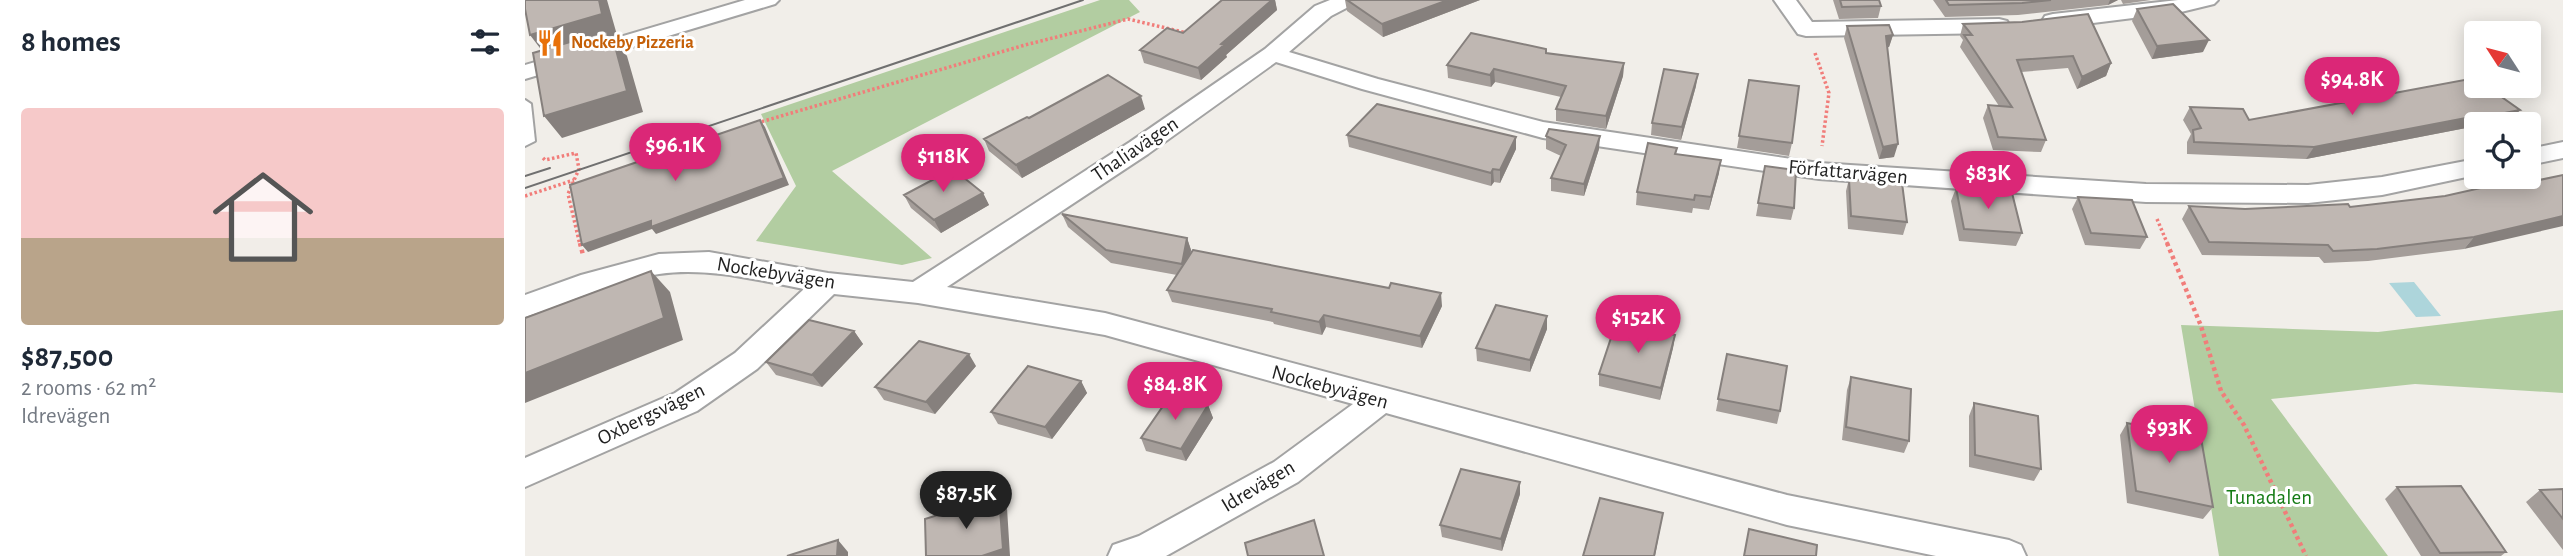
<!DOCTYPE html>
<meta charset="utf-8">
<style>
:root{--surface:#fff;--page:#f6f6f7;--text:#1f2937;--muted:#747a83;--line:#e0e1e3;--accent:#db2777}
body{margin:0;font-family:"Alegreya Sans",sans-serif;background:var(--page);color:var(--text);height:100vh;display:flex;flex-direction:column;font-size:26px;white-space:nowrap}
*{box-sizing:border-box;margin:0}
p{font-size:23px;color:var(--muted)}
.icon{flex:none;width:38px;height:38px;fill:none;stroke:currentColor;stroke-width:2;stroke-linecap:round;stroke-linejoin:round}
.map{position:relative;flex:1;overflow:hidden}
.drawer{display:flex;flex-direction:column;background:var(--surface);width:525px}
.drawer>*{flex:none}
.needle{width:46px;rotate:306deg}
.tools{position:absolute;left:1939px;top:21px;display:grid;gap:14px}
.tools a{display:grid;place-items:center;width:77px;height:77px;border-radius:7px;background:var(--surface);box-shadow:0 4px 18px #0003;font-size:35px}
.price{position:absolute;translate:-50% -60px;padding:0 16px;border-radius:24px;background:var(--accent);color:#fff;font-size:23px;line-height:46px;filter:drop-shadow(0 2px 4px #0008)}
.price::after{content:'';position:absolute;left:50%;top:42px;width:21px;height:16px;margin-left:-10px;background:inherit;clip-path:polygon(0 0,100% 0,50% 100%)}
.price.on{background:#222;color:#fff}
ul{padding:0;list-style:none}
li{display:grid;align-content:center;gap:14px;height:371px;padding:0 21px}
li+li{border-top:2px solid var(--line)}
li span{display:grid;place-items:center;height:217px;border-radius:7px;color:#555}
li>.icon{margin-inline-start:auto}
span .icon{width:126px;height:126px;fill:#fffc;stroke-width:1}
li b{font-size:30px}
h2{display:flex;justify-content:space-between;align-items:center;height:84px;padding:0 21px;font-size:30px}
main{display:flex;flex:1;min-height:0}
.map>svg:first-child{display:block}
.forest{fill:#b2cda1}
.water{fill:#add5db}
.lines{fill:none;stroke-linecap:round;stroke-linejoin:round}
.service-casing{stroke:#a3a3a3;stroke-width:4}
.minor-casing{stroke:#a3a3a3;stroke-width:4}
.path-far1{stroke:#f17d7a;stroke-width:3.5;stroke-dasharray:2.5 2.5;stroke-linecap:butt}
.path{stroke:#f17d7a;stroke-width:4.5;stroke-dasharray:3.5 3.5;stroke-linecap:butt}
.service{fill:#fff;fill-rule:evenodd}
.minor{fill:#fff;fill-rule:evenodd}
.tram{stroke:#707070;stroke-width:2}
.wall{fill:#a49d99}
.shaded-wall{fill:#86807d}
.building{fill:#bfb7b2;stroke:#86807d;stroke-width:2}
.labels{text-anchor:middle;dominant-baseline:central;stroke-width:6;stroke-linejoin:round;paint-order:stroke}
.far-food-label{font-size:18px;font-weight:bold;fill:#c56008;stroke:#fff;text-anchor:start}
.street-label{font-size:21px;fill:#222;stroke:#fff}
.park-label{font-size:21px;fill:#147b14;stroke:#fff}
</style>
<main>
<section class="drawer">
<h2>8 homes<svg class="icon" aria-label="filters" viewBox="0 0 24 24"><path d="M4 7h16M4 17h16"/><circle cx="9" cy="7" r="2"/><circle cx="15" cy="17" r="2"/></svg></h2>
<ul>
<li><span style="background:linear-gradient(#f6c9c9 60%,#b9a48a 0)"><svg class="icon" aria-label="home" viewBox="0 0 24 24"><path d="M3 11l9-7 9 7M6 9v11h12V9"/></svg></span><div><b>$87,500</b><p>2 rooms · 62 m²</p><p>Idrevägen</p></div></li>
</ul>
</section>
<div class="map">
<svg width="2038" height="556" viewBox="0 0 2038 556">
<rect width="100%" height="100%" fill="#f1eee9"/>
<path class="forest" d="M575,0H604L615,12L307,171L407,258L377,265L231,241L271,186L236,114Z
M2038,310V393L1890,384L1746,399L1863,556H1694L1656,325L1853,332Z"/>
<path class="water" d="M1889,282L1916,316L1891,317L1864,283Z"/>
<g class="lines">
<defs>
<path id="service" d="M0,100L6,104L10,141L0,146Z"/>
<path id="minor" d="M220,0H254L250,4L0,79V65Z
M805,0H833L829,4L806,16L764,52L853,79L1018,122L1294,163L1621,184L1783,185L1857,177L1951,159V175L1857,195L1783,203L1621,202L1294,179L1018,138L837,89L751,62L623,154L422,287L580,313L1262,495L1484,540L1496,545L1501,556H1411L1262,525L861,413L773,482L641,556H583L588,545L614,536L749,462L828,404L580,335L393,303L309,294L232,369L172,411L0,487V458L150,393L210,353L279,289C232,280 183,267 134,274C88,281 44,303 0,317V295L56,275L134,254L184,252L303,273L388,282L605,142L740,49L790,6Z
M1249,0H1271L1287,22L1474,19L1482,21L1485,26L1482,31L1474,33L1281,36L1273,34Z
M1653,0H1693L1689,4L1656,12L1528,28L1520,26L1517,21L1520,16L1528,14Z
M2038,142V158L2004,165V149Z"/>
</defs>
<use href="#service" class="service-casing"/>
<use href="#minor" class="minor-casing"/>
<path class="path-far1" d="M1290,53L1304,93L1297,146
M232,123L500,45L603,19L662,33
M18,158L20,160L51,153L54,169L43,194L55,245
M0,196L49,180
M1632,219L1643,245"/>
<path class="path" d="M55,243L58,255
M1642,243L1676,326L1696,391L1719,425L1781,556"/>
<use href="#service" class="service"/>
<use href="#minor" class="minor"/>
<path class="tram" d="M0,176L25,168
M0,188L558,0"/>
</g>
<path class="wall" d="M697,0H750L752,10L701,55L702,57L676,80L619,63L615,50L658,33Z
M820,0H955L858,37L822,11Z
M1308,0H1354L1356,6L1353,18L1314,19Z
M1408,0H1593L1583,5L1493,15L1420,17Z
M1596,0H1626L1598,4Z
M1612,9L1678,52L1627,59L1607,21Z
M1438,24L1586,63L1581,76L1552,89L1543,68L1496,72L1521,140L1516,152L1468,150L1458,118L1463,105L1474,106L1435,47L1438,40L1435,36Z
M1322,26L1368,35L1364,47H1362L1369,157L1354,159L1319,38Z
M1021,53L1099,63L1098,76L1081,129L1031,121V109L1036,97L970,82L966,87L923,78L922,65Z
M1950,78L1985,122L1976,124H1951L1945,130L1941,128L1781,159L1662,154V142L1666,134L1658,120L1665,107L1724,120Z
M1224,80L1267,143L1264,156L1212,148Z
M1171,86L1156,140L1126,135L1127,123Z
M620,109L497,178L464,151L459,139L504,118Z
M822,135L991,137V149L975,183L969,182L966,186L824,147Z
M1021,136L1074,149L1059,196L1026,191V178L1036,156L1021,149Z
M1152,148L1151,154L1194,173L1184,210L1168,208L1167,213L1111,205L1112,192Z
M1240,166L1269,208L1266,220L1231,216Z
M2000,178L1939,249L1843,261L1799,263L1794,257L1677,255L1657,219L1664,206L1720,209L1825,207L1920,196Z
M1324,179L1382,222L1378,235L1323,229L1321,191Z
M1431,188L1497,233L1491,246L1434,241L1426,201Z
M458,193L464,205L416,233L386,208L379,195Z
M1553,197L1622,237L1615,249L1560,245L1547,209Z
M537,214L662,238L666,250L665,255L917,306L897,348L801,327L797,335L749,324L748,322L647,302L642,290L652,275L586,263L543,227Z
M1022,316V329L1005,372L952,361L951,348Z
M329,331L338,344L297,387L251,375L241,362Z
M1150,335L1148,348L1135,400L1074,386V374Z
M1202,354L1255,411L1252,424L1191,411Z
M451,366L410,414L359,400L350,387Z
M1326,377L1384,441L1379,453L1317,440L1322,390Z
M556,381L562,393L527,439L473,424L466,412Z
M1449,403L1516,469L1509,481L1444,467V416Z
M683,405L688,418L661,461L621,451L616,438Z
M1602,423L1688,507L1678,519L1602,503L1595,435Z
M995,482V494L977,551L917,537L915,525Z
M1872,487L1981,552L1976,556H1896L1860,499Z
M2038,489V550L2001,502L2015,490Z"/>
<path class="shaded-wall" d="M74,0H82L92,35L88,36L102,56L118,112L37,138L19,116L21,56L5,35Z
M747,0H750L752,10L701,55L702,57L676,80L673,68L696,44Z
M923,0H955L858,37L857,24Z
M1585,0H1593L1583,5Z
M1368,35L1364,47L1358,48L1361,36Z
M1684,40L1678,52L1627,59L1632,46Z
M1099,63L1098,76L1081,129V116Z
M1586,63L1581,76L1552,89L1557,77Z
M969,69L970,82L966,87L965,75Z
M1173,74L1171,86L1156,140L1157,127Z
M616,96L620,109L497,178L491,165Z
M1995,110L1985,122L1976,124H1951V129L1945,130L1954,118Z
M1951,116L1941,128L1781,159L1789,147Z
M235,120L240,127L264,185L131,234L127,229L63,252L57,245L126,221Z
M1075,136L1074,149L1059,196V184Z
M991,137V149L975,183V170Z
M1373,144L1369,157L1354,159L1358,147Z
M1196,160L1194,173L1184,210L1186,197Z
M968,169L969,182L966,186V173Z
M458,193L464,205L416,233L409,220Z
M2038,216V226L1939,249L1949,237Z
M662,238L666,250L661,277L657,264Z
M126,271L145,292L158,340L0,403V373Z
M916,293L917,306L897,348L895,336Z
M799,315L801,327L797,335L794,322Z
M1022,316V329L1005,372V360Z
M329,331L338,344L297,387L287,375Z
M1150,335L1148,348L1135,400L1136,388Z
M444,354L451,366L410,414L401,402Z
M556,381L562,393L527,439L520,427Z
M683,405L688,418L661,461L656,449Z
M995,482V494L977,551L976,539Z
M474,496L482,508L485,556H457Z
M1138,513L1130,556H1129Z
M313,540L323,552V556H312Z"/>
<path class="building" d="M0,0H74L77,14L5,35L0,9Z
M697,0H747L696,44L699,45L673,68L615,50L642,28L658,33Z
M822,0H923L857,24Z
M1315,0H1354L1356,6L1317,7Z
M1421,0H1526L1497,3L1424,5Z
M1648,4L1684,40L1632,46L1612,9Z
M1563,14L1586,63L1557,77L1548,56L1492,60L1521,140L1473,137L1463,105L1487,107L1439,35H1447L1438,24L1497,22Z
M1364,25L1368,35L1361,36L1373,144L1358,147L1322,26Z
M82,31L83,36L87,35L102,91L19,116L8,53Z
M946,33L1021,49V53L1099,63L1081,116L1031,109L1041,86L969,69L965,75L922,65Z
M1139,69L1173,74L1157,127L1127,123Z
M583,75L616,96L491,165L459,139L502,117L504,118Z
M1950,78L1951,79V86H1961L1995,110L1954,118L1951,116L1789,147L1669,142L1668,130L1676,128L1665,107L1718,109L1724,120Z
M1224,80L1274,86L1267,143L1214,136Z
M852,104L991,137L975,170L968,169L966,173L822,135Z
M235,120L259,178L126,227V221L57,245L45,185Z
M1024,129L1075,136L1059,184L1026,178L1041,145L1021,136Z
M1123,143L1152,148L1150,154L1196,160L1186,197L1170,195L1169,200L1112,192Z
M1240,166L1271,170L1269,208L1233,203Z
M428,169L458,193L409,220L379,195Z
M2038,175V216L1949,237L1852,249L1808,251L1803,245L1684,242L1664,206L1720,209L1823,204L1825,207L1920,196L2000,178L2005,182Z
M1324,179L1377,183L1382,222L1326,216Z
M1431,188L1487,193L1497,233L1439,229Z
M1553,197L1607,200L1622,237L1566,233Z
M537,214L662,238L657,264L581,250Z
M668,250L864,288L866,283L916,293L895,336L799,315L794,322L746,312L747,309L642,290Z
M126,271L139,318L0,373V318Z
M971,305L1022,316L1005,360L951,348Z
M284,320L329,331L287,375L241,362Z
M1091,323L1150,335L1136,388L1074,374Z
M394,341L444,354L401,402L350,387Z
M1202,354L1262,366L1255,411L1193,399Z
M503,366L556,381L520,427L466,412Z
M1326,377L1386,389L1384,441L1321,427Z
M645,396L683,405L656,449L616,438Z
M1449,403L1513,416L1516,469L1450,455Z
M1602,423L1676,438L1688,507L1611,491Z
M936,469L995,482L976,539L915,525Z
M1936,486L1981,552L1915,553L1872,487Z
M2038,489V519L2015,490Z
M474,496L478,549L457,556H401L400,519Z
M1075,498L1138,513L1129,556H1058Z
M789,520L799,556H723L720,543Z
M1224,529L1292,545L1291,556H1219Z
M313,540L312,556H262Z"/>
<defs>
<symbol id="restaurant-bare" viewBox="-9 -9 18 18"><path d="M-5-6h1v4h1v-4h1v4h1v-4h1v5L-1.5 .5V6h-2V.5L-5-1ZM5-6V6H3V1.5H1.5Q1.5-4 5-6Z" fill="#e8710a" stroke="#fff" stroke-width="2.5" paint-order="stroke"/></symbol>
</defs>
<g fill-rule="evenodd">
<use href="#restaurant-bare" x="6" y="24" width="38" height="38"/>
</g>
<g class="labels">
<g class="far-food-label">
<text x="46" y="43">Nockeby Pizzeria</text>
</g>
<g class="street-label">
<text transform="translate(610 149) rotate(-34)">Thaliavägen</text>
<text transform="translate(1323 172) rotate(5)">Författarvägen</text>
<text transform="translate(251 273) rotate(9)">Nockebyvägen</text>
<text transform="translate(805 387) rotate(15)">Nockebyvägen</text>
<text transform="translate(126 414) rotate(-26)">Oxbergsvägen</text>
<text transform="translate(733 486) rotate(-31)">Idrevägen</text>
</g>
<g class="park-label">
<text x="1744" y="497">Tunadalen</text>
</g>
</g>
</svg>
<div class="tools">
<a><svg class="needle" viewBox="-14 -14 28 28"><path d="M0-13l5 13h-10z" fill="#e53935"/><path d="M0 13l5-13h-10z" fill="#747a83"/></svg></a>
<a><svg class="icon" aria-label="locate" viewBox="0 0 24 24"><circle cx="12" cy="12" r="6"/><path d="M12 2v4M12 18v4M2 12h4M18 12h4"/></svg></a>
</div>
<b class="price" style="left:1827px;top:117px">$94.8K</b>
<b class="price" style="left:150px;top:183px">$96.1K</b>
<b class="price" style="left:418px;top:194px">$118K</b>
<b class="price" style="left:1463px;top:211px">$83K</b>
<b class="price" style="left:1113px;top:355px">$152K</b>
<b class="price" style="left:650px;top:422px">$84.8K</b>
<b class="price" style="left:1644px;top:465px">$93K</b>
<b class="price on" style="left:441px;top:531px">$87.5K</b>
</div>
</main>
